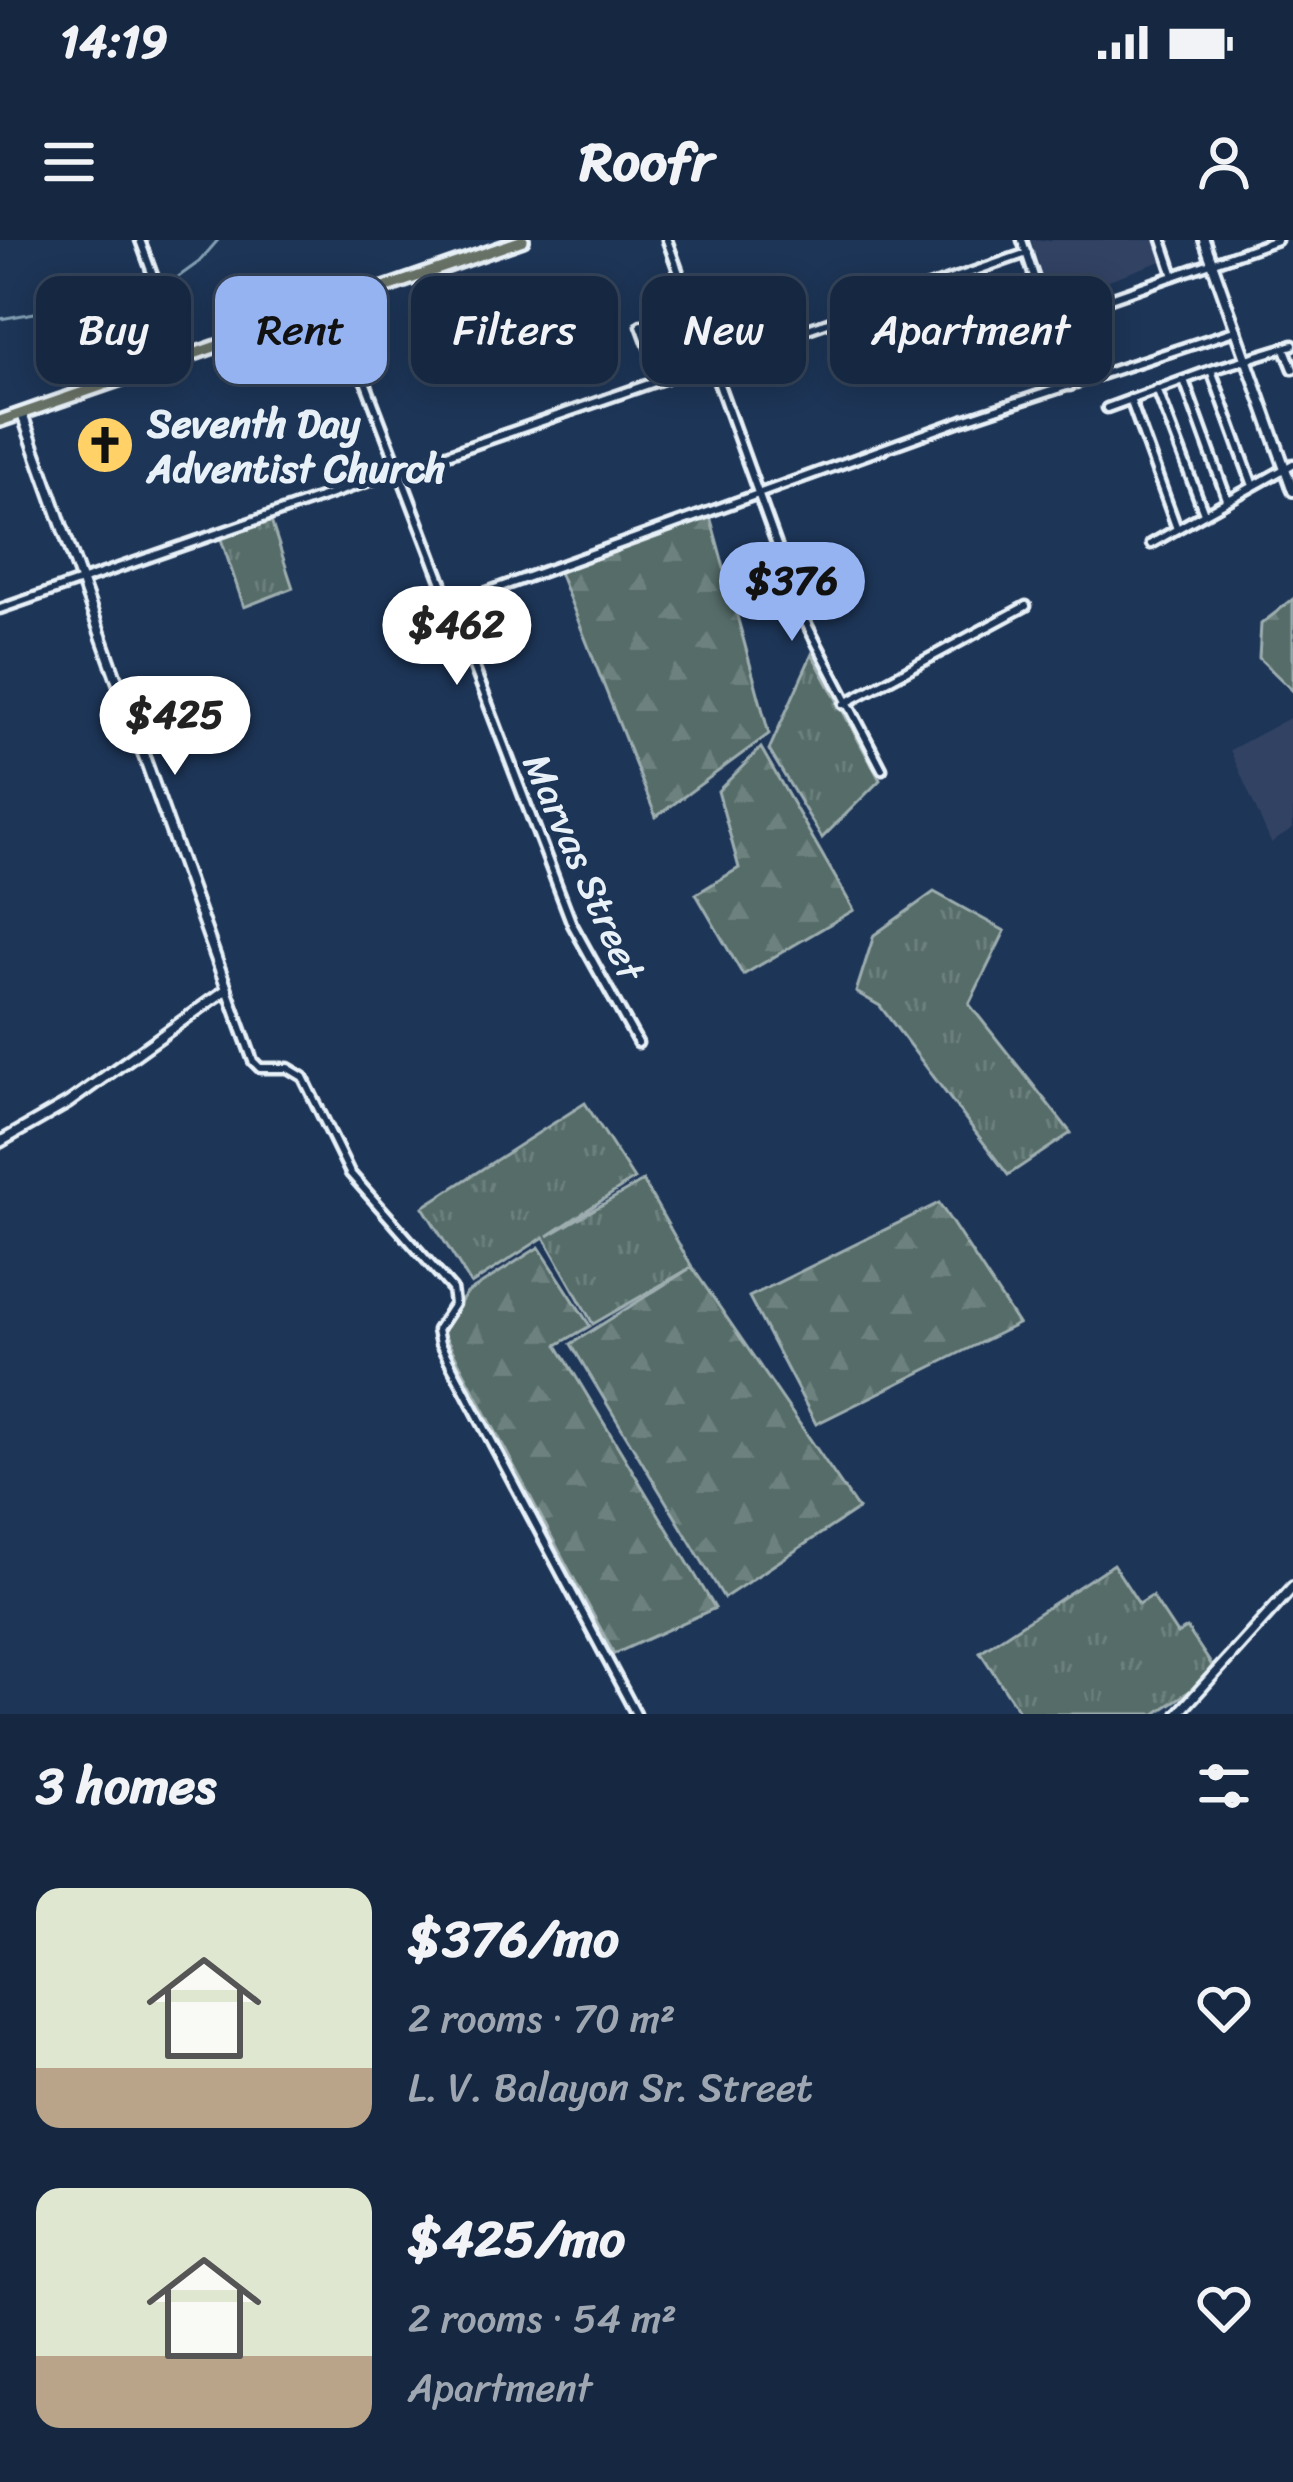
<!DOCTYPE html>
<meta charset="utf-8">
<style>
:root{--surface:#162841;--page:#1f3048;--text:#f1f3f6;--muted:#9ea6b1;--line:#35445a;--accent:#95b2f1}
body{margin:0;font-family:Sriracha,sans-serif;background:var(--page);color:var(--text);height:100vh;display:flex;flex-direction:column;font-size:45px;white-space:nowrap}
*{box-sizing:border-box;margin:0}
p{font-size:39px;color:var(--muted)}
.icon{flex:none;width:66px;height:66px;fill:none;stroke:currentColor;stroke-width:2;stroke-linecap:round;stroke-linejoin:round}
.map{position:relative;height:1474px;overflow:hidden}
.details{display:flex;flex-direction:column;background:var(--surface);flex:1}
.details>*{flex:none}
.top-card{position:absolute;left:36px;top:36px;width:1221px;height:108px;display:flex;gap:24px}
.price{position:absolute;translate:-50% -102px;padding:0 27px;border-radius:42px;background:#fff;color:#222;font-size:39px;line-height:78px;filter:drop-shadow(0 3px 6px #0008)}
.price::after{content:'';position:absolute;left:50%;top:72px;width:36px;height:27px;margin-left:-18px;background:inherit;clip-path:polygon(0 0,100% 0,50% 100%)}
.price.active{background:var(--accent);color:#111}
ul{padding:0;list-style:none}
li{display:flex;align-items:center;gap:36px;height:300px;padding:0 36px}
li span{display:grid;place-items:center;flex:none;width:336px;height:240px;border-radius:24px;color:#555}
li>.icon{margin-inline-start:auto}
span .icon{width:144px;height:144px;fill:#fffc;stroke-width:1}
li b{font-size:51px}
h2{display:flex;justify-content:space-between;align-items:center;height:144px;padding:0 36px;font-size:51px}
.pill{padding:0 42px;border-radius:24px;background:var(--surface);box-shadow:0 6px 30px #0003,0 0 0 3px var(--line);font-size:42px;line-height:108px}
.pill.active{background:var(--accent);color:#111}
.status{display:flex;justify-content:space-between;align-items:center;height:84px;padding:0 60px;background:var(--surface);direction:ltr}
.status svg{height:33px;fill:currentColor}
header{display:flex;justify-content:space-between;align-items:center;height:156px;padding:0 36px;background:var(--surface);font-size:54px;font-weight:700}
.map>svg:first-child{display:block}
.built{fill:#314264}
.grass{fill:url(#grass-tufts);stroke:#9eaeb0;stroke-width:3}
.forest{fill:url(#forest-firs);stroke:#9eaeb0;stroke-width:3}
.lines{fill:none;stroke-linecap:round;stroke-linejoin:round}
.stream{stroke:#829fb3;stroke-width:3}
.minor-casing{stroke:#e8f1f8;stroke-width:15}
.tertiary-casing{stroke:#e8f1f8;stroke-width:16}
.trunk-casing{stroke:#e8f1f8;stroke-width:18}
.minor{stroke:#1d3557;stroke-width:6}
.tertiary{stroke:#1d3557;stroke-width:8}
.trunk{stroke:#697266;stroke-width:9}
.labels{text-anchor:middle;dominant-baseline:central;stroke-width:10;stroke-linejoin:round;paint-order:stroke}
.poi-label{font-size:39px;font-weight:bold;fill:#e8f1f8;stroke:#1d3557;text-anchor:start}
.street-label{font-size:39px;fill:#e8f1f8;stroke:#1d3557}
</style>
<div class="status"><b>14:19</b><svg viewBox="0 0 49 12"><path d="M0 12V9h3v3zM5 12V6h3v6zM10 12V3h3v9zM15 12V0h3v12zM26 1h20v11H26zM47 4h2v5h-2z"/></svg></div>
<header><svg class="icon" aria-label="menu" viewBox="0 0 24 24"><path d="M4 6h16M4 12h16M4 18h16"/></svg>Roofr<svg class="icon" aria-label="person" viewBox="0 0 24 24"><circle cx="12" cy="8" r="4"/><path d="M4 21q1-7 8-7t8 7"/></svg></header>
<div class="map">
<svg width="1293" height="1474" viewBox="0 0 1293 1474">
<defs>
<pattern id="grass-tufts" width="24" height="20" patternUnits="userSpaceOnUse" patternTransform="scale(3)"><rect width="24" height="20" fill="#556c68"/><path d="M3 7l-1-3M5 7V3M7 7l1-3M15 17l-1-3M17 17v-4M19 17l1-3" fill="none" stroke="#6d817e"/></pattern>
<pattern id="forest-firs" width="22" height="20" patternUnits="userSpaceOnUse" patternTransform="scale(3)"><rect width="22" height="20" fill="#556c68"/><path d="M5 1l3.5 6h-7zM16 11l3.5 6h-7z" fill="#6d817e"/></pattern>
</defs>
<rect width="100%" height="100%" fill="#1d3557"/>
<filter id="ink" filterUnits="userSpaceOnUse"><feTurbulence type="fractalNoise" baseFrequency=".00833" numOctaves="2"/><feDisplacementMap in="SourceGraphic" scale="24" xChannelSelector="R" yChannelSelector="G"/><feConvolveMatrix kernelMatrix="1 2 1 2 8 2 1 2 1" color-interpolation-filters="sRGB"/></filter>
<g filter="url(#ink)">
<path class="built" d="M1031,0H1155L1162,21L1050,61Z
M1293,476V589L1271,603L1230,510Z"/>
<path class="grass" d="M271,281L293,348L244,367L221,299Z
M812,414L880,540L822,598L769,510Z
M934,652L1005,691L969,764L1071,893L1008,935L880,766L856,752L874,695Z
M585,863L634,939L548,996L643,941L692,1027L593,1084L544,997L471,1044L423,967Z
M1113,1324L1139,1364L1152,1356L1177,1394L1187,1388L1217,1433L1155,1474H1021L980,1412Z"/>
<path class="forest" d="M710,276L769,494L656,577L559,332Z
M1293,359V451L1259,418L1261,384Z
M761,508L854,670L743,735L696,654L739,628L718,551Z
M939,963L1018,1084L816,1184L749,1057Z
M539,1007L590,1086L557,1105L715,1368L614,1414L441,1089L467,1053Z
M692,1027L858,1269L724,1358L571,1104Z"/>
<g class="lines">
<path class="stream" d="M163,48L199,22L218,0
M0,79L81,65L127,67L155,54"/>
<defs>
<path id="minor" d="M140,0L183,118
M667,0L802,375L882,529
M1022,0L1070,146
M1162,0L1174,36
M336,65L572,684L638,803
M1050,79L1277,0
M641,85L661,139
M1285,109L1293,129
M1211,130L1293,105
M1184,140L1227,259
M1157,149L1204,273
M1130,159L1177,289L1293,224
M1107,168L1211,130L1252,243
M1151,304L1177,289
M448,366L963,180L1237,90
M0,369L1027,13
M844,464L1026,366
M227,749L253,821L260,828H288L303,837L350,933L452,1049L454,1064L437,1090L440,1104L636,1474"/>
<path id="tertiary" d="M1204,0L1293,251
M0,902L68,863L227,749L22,174
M1178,1474L1293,1347"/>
<path id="trunk" d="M0,181L523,0"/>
</defs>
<use href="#minor" class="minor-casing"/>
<use href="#tertiary" class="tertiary-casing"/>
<use href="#trunk" class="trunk-casing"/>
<use href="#minor" class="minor"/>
<use href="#tertiary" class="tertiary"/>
<use href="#trunk" class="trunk"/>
</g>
</g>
<defs>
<symbol id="church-disc" viewBox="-11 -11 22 22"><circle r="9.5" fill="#ffd166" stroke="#1d3557"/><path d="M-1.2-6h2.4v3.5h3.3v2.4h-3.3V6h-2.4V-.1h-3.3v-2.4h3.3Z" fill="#111"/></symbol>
</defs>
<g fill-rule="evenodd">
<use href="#church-disc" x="72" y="172" width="66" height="66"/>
</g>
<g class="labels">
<g class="poi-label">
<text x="147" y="183">Seventh Day<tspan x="147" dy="45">Adventist Church</tspan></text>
</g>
<g class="street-label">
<text transform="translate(584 627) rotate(66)">Marvas Street</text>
</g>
</g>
</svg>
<b class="price active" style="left:792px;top:404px">$376</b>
<b class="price" style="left:457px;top:448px">$462</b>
<b class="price" style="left:175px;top:538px">$425</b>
<div class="top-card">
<a class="pill">Buy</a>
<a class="pill active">Rent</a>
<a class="pill">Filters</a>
<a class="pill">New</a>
<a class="pill">Apartment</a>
</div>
</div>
<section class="details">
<h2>3 homes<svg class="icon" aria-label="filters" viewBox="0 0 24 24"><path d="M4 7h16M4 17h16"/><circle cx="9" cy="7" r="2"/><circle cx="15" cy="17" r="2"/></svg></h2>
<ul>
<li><span style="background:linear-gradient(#dfe7d0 75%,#b9a48a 0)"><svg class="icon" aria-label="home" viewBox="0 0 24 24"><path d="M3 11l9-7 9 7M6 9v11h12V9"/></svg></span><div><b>$376/mo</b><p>2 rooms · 70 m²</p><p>L. V. Balayon Sr. Street</p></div><svg class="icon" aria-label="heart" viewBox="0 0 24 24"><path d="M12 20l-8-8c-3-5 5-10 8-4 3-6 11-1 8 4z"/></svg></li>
<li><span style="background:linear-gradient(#dfe7d0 70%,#b9a48a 0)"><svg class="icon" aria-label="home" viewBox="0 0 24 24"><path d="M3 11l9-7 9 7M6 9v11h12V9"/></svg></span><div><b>$425/mo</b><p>2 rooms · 54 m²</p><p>Apartment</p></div><svg class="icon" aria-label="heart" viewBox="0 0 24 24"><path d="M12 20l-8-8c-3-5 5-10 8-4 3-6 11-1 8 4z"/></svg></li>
</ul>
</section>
